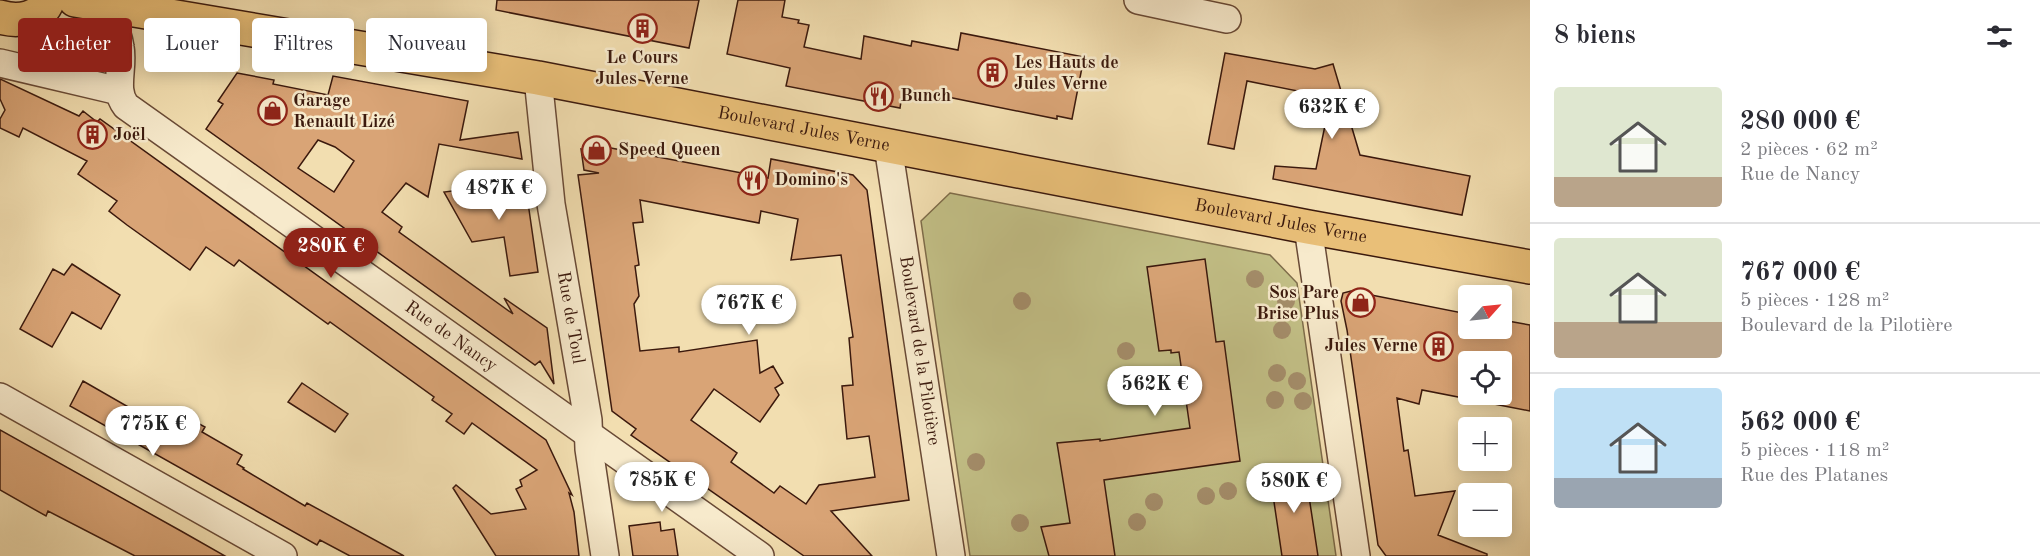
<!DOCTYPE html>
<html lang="fr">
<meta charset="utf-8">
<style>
:root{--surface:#fff;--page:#f2f2f3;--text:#2b2b33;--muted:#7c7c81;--line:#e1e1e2;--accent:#8f2418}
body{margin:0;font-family:"Old Standard TT",serif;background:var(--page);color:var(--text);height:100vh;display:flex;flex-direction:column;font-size:22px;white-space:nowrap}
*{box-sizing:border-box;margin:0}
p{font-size:20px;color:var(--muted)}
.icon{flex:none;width:33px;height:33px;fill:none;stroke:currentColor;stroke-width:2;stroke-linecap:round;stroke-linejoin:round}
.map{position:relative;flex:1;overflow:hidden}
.sheet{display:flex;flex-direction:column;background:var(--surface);width:510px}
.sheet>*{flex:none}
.guide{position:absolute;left:18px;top:18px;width:570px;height:54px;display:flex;gap:12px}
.needle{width:39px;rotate:63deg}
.buttons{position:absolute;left:1458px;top:285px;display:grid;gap:12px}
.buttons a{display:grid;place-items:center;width:54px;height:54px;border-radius:6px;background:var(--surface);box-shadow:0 3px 15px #0003;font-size:30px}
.price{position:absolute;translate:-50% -51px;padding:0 14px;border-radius:21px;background:#fff;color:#222;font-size:20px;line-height:39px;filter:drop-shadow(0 2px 3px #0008)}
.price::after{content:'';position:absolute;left:50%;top:36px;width:18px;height:14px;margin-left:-9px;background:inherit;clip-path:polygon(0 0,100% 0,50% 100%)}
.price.on{background:var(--accent);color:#fff}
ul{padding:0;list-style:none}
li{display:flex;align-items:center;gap:18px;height:150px;padding:0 24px}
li+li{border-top:2px solid var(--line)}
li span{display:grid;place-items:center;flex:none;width:168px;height:120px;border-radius:6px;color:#555}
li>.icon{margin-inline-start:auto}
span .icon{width:72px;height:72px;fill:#fffc;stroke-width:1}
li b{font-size:26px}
h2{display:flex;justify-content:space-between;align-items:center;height:72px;padding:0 24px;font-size:26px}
.pill{padding:0 21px;border-radius:6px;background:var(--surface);box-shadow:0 3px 15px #0003;font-size:21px;line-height:54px}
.pill.on{background:var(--accent);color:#fff}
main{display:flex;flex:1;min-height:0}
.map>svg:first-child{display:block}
.green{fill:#c2bf86;stroke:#7e6c4a;stroke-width:1.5}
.building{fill:#d9a476;stroke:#3b190d;stroke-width:1.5;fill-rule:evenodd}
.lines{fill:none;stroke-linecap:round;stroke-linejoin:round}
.minor-casing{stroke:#694a36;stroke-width:30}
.major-casing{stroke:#3b190d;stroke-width:36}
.path{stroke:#3b190d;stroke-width:4;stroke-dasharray:4.5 3;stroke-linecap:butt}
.minor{stroke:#f7eacc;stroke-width:27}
.major{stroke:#e9bf78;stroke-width:33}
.tree{fill:#a48d6a}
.labels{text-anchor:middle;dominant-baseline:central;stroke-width:5;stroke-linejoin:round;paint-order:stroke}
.poi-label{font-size:18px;font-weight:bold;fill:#3b190d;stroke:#f7eacc;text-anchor:start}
.street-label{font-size:18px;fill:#3b190d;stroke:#f7eacc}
</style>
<main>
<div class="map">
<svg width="1530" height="556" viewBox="0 0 1530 556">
<rect width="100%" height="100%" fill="#f2deb0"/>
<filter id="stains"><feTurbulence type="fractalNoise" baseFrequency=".00333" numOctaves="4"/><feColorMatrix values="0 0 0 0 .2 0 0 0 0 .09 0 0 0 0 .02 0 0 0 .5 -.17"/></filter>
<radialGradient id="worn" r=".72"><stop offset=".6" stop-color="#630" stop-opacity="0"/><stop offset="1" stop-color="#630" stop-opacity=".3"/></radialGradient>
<path class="green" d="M950,193L1270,255L1297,283L1336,556H970L921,221Z"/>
<path class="building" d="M497,0H699L689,48L496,10Z
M738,0H785L782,17L799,20L798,23L809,25L804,47L861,59L864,36L911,46L912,41L958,50L961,33L1084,57L1072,119L1057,116V119L903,88L900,108L786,86L790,68L727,54Z
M1225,53L1315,69L1333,64L1360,155L1470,176L1462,215L1273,179L1275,166L1316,169L1328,111L1297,106L1298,91L1247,81L1234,149L1208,144Z
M237,73L274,80L273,84L328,95L333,76L468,101L460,140L518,132L522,159L439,144L428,197L406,183L382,212L402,227L399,232L513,314L504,298L547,328L554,384L540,361L535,365L206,129L223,104L218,101ZM318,140L335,147L354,161L334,192L298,168Z
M0,79L79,116L83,111L97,122L100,119L546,440L572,495L569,493L574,512L579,556H496L453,488L456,485L491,514L526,509L516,489L522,486L520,480L537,470L472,423L464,434L446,421L452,414L432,400L434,397L330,322L328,324L239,260L234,266L206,247L190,270L127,225L109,211L117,201L78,174L87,161L23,128L19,137L0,128V119L5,110L0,99Z
M590,144L768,178L771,159L853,175L867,190L909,500L831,511L872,556H804L631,435L636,429L612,411L578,175L599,173L584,170L581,149L589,151ZM640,200L759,223L761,211L798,219L791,260L841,255L853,337L849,338L853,385L842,386L847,439L869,436L875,477L819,485L806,504L780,486L774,493L731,462L737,453L691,420L714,389L760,422L779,395L775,388L783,383L773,366L760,373L757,340L679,352V347L640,351L634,304L639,296L635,266L639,265L633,223L643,222Z
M525,182L538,272L510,276L504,237L472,242L444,192Z
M1205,259L1216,342L1224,341L1240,461L1104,480L1115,556H1049L1041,527L1070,523L1057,443L1100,439V441L1190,428L1179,352L1171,353V350L1159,351L1147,267Z
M72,264L120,295L101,329L72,312L52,347L20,329L53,269L64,275Z
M1351,291L1468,314V328H1502V320L1530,325V411L1422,390L1419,404L1397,398L1404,451L1408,450L1415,496L1455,491L1438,535L1487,554V556H1386L1378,545L1347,330L1341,301L1343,293ZM1468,362H1502V394H1468Z
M83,381L156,423L158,418L176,429L183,415L205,427L202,432L242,455L237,464L244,468L243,469L305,506L307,503L404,556H350L320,540L317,545L70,406Z
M302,383L348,414L335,432L288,402Z
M0,430L181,531L225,556H135L48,511L46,516L0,490Z
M1305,470L1318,556H1282L1270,475Z
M660,522L661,531L674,529L678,556H633L629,526Z"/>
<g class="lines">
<defs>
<g id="minor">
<path d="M1138,0L1227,19"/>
<path id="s1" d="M107,6C112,19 118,33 120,47C124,67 113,90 126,106L760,556"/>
<path d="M0,63L119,91"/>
<path id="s2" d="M538,78L551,204L588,420L589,449L605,556"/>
<path id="s3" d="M888,146L951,556"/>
<path d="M1308,227L1356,556"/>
<path d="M0,397L283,556"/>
</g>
<g id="major">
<path id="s4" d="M75,0L538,78L1308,227L1530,267"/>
<path d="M0,17C17,22 41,20 48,0"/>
</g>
</defs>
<use href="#minor" class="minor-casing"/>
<use href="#major" class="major-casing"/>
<path class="path" d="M147,59L160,45"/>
<use href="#minor" class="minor"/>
<use href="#major" class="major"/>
</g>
<g class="tree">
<circle cx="1255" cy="279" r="9"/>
<circle cx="1022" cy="301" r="9"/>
<circle cx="1286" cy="301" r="9"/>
<circle cx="1282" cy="330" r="9"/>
<circle cx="1126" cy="351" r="9"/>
<circle cx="1277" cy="373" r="9"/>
<circle cx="1297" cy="381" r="9"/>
<circle cx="1275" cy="400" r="9"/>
<circle cx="1303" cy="401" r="9"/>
<circle cx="976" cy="462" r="9"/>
<circle cx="1228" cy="491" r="9"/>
<circle cx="1264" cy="492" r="9"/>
<circle cx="1206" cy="496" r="9"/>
<circle cx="1154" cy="502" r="9"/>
<circle cx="1137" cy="522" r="9"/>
<circle cx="1020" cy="523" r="9"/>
</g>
<defs>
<symbol id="building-ring" viewBox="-11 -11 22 22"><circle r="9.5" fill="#f7eacc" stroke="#8f2418" stroke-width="1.5"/><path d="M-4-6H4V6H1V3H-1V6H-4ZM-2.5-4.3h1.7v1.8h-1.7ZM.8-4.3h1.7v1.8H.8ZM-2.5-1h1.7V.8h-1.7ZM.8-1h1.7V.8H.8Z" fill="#8f2418"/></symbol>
<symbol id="restaurant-ring" viewBox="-11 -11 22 22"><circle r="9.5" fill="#f7eacc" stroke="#8f2418" stroke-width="1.5"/><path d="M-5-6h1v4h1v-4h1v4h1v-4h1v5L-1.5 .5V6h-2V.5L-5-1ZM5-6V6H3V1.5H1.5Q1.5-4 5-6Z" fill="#8f2418"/></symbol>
<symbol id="shop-ring" viewBox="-11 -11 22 22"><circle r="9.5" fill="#f7eacc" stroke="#8f2418" stroke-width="1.5"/><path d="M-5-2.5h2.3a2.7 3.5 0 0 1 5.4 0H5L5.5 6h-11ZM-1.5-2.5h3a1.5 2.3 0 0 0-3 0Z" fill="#8f2418"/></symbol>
</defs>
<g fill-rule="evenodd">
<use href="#building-ring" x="626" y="12" width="33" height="33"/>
<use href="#building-ring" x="976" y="56" width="33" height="33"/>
<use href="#restaurant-ring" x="862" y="80" width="33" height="33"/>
<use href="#shop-ring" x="256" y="94" width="33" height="33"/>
<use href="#building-ring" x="76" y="118" width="33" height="33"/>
<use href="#shop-ring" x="580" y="134" width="33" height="33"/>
<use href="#restaurant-ring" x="736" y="164" width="33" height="33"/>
<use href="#shop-ring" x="1344" y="286" width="33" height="33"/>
<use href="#building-ring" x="1422" y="330" width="33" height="33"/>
</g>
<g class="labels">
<g class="poi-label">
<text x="642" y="58" text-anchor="middle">Le Cours<tspan x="642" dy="21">Jules Verne</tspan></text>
<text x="1014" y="63">Les Hauts de<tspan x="1014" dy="21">Jules Verne</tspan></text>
<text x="900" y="96">Bunch</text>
<text x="293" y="101">Garage<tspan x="293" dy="21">Renault Lizé</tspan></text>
<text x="113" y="135">Joël</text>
<text x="618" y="150">Speed Queen</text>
<text x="774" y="180">Domino's</text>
<text x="1339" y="293" text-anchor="end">Sos Pare<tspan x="1339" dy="21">Brise Plus</tspan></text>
<text x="1418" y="346" text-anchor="end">Jules Verne</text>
</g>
<g class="street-label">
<text stroke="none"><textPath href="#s4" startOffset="740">Boulevard Jules Verne</textPath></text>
<text stroke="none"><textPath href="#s4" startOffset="1226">Boulevard Jules Verne</textPath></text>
<text stroke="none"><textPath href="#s2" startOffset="242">Rue de Toul</textPath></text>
<text stroke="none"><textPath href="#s1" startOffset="502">Rue de Nancy</textPath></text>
<text stroke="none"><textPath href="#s3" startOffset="207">Boulevard de la Pilotière</textPath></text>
</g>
</g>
<rect width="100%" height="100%" filter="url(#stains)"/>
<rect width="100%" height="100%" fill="url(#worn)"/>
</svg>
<div class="buttons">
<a><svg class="needle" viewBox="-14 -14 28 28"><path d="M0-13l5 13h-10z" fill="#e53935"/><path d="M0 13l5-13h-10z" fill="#7c7c81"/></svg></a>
<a><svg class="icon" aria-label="locate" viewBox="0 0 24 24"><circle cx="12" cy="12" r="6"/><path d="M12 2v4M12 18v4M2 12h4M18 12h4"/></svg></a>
<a>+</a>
<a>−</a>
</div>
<b class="price" style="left:1332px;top:140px">632K €</b>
<b class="price" style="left:499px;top:221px">487K €</b>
<b class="price on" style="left:331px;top:279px">280K €</b>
<b class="price" style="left:749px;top:336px">767K €</b>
<b class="price" style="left:1155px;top:417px">562K €</b>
<b class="price" style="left:153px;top:457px">775K €</b>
<b class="price" style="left:662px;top:513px">785K €</b>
<b class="price" style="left:1294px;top:514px">580K €</b>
<div class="guide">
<a class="pill on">Acheter</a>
<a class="pill">Louer</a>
<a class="pill">Filtres</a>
<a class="pill">Nouveau</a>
</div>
</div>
<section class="sheet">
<h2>8 biens<svg class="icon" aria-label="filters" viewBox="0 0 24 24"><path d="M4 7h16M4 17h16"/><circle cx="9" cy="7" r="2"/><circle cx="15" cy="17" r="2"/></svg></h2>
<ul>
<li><span style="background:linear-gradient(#dfe7d0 75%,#b9a48a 0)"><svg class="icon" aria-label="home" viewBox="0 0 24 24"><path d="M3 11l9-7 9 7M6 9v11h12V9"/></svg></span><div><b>280 000 €</b><p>2 pièces · 62 m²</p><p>Rue de Nancy</p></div></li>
<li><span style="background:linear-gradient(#dfe7d0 70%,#b9a48a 0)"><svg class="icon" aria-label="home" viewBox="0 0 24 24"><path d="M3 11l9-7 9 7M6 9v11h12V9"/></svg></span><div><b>767 000 €</b><p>5 pièces · 128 m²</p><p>Boulevard de la Pilotière</p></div></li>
<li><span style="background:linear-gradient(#bfe0f5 75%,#9aa5b1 0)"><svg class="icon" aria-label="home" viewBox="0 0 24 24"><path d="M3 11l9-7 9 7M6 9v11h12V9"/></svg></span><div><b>562 000 €</b><p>5 pièces · 118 m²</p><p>Rue des Platanes</p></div></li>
</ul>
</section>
</main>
